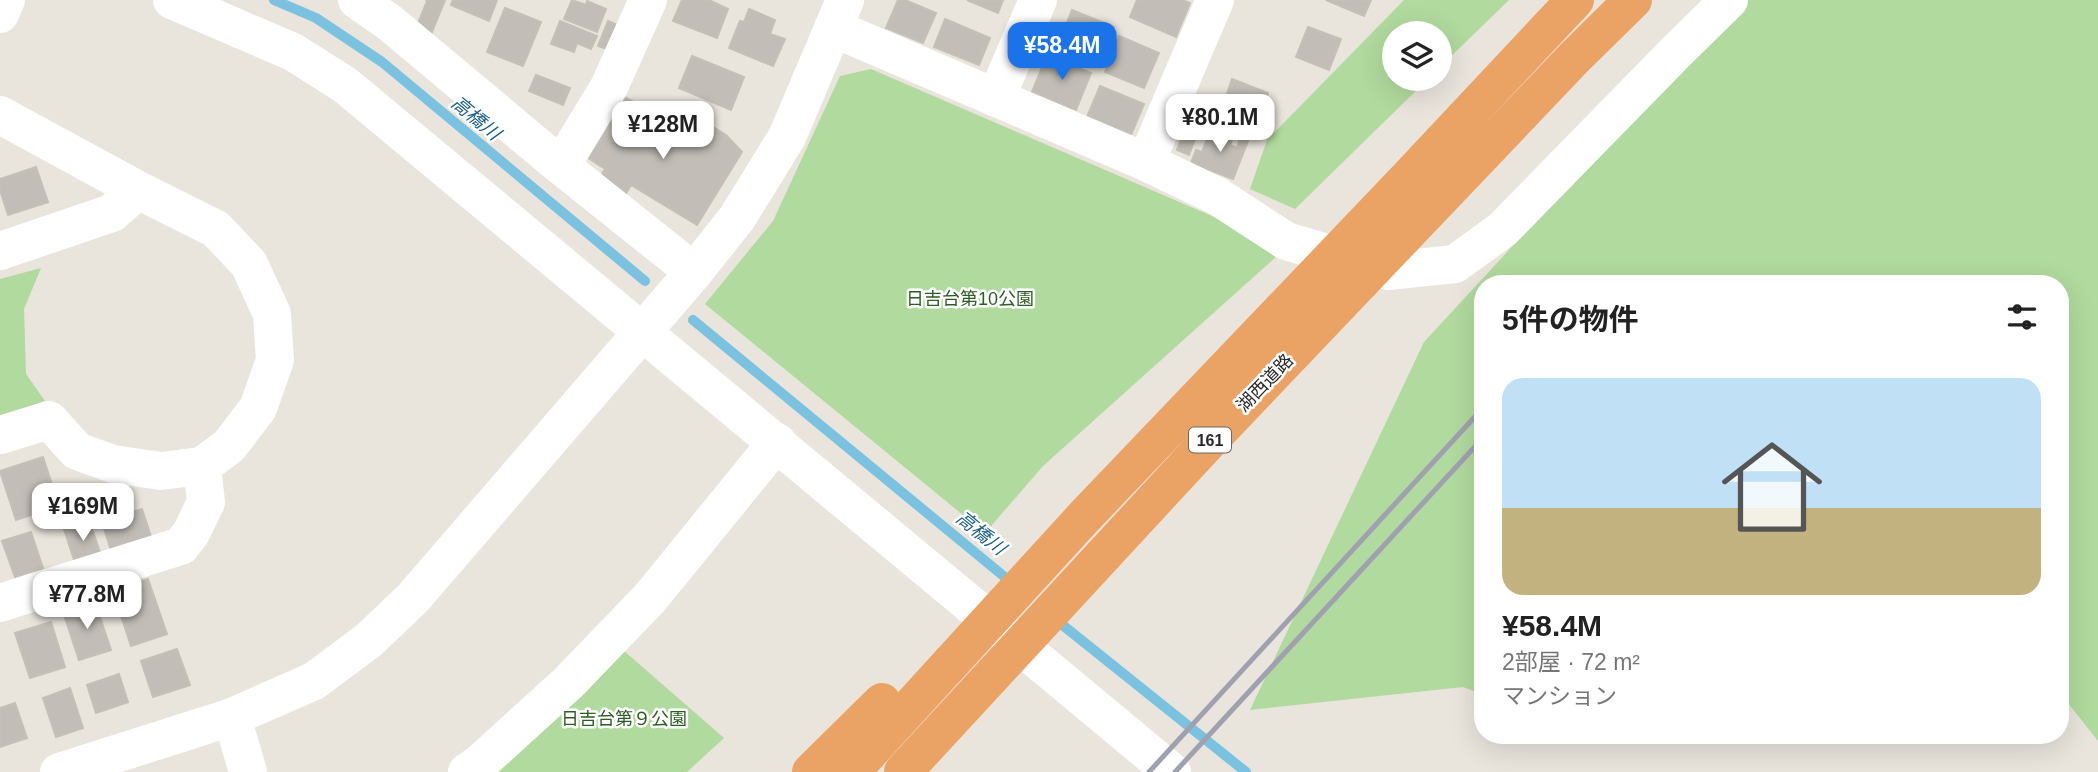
<!DOCTYPE html>
<html lang="ja">
<meta charset="utf-8">
<style>
:root{--surface:#fff;--page:#f6f6f6;--text:#222;--muted:#767676;--line:#e0e0e0;--accent:#1a73e8}
body{margin:0;font-family:Arial,"Noto Sans JP",sans-serif;background:var(--page);color:var(--text);height:100vh;display:flex;flex-direction:column;font-size:26px;white-space:nowrap}
*{box-sizing:border-box;margin:0}
p{font-size:23px;color:var(--muted)}
.icon{flex:none;width:38px;height:38px;fill:none;stroke:currentColor;stroke-width:2;stroke-linecap:round;stroke-linejoin:round}
.map{position:relative;flex:1;overflow:hidden}
.sheet{position:absolute;left:1474px;top:275px;width:595px;height:469px;display:flex;flex-direction:column;background:var(--surface);border-radius:28px;box-shadow:0 7px 28px #0002}
.sheet>*{flex:none}
.buttons{position:absolute;left:1382px;top:21px;display:grid;gap:14px}
.buttons a{display:grid;place-items:center;width:70px;height:70px;border-radius:50%;background:var(--surface);box-shadow:0 7px 28px #0002;font-size:35px}
.price{position:absolute;translate:-50% -60px;padding:0 16px;border-radius:14px;background:#fff;color:#222;font-size:23px;line-height:46px;filter:drop-shadow(0 2px 4px #0008)}
.price::after{content:'';position:absolute;left:50%;top:42px;width:21px;height:16px;margin-left:-10px;background:inherit;clip-path:polygon(0 0,100% 0,50% 100%)}
.price.selected{background:var(--accent);color:#fff}
ul{padding:0;list-style:none}
li{display:grid;align-content:center;gap:14px;height:371px;padding:0 28px}
li+li{border-top:2px solid var(--line)}
li span{display:grid;place-items:center;height:217px;border-radius:21px;color:#555}
li>.icon{margin-inline-start:auto}
span .icon{width:126px;height:126px;fill:#fffc;stroke-width:1}
li b{font-size:30px}
h2{display:flex;justify-content:space-between;align-items:center;height:84px;padding:0 28px;font-size:30px}
.map>svg:first-child{display:block}
.green{fill:#b1da9e}
.lines{fill:none;stroke-linecap:round;stroke-linejoin:round}
.stream{stroke:#7ac2e0;stroke-width:10}
.building{fill:#c2beb7;stroke:#c4c0b6;stroke-width:2}
.street{stroke:#fff;stroke-width:38}
.secondary{stroke:#fff;stroke-width:38}
.highway{stroke:#eba365;stroke-width:38}
.rail{stroke:#9fa1b1;stroke-width:5}
.labels{text-anchor:middle;dominant-baseline:central;stroke-width:5;stroke-linejoin:round;paint-order:stroke}
.shield{fill:#fff;stroke:#696969;stroke-width:2}
.shield-label{font-size:16px;font-weight:bold;fill:#292929}
.park-label{font-size:18px;fill:#2c5d22;stroke:#fff}
.street-label{font-size:18px;fill:#292929;stroke:#fff}
.water-label{font-size:19px;font-style:italic;fill:#1c6089;stroke:#fff}
</style>
<div class="map">
<svg width="2098" height="772" viewBox="0 0 2098 772">
<rect width="100%" height="100%" fill="#e9e4dc"/>
<path class="green" d="M1404,0H1509L1440,67V33H1395V79H1428L1295,209L1250,189L1267,140Z
M1740,0H2098V741L2060,693V284H1482V694L1463,687L1250,710L1424,342Z
M871,69L1286,248L1043,466L985,533L705,304L773,221L840,76Z
M41,268L24,309L26,374L45,401L0,416V279Z
M623,650L724,738L687,772H485Z"/>
<g class="lines">
<path class="stream" d="M274,0L316,18L382,62L645,281
M693,320L1012,583
M1055,619L1246,772"/>
</g>
<path class="building" d="M426,0H445L430,37L415,31L427,1Z
M453,0H497L489,21L451,5Z
M572,0L586,5L587,1L606,9L597,32L564,19Z
M682,0H709L728,9L717,38L673,21Z
M898,0H905L936,13L923,43L886,28Z
M967,0H1003L998,13Z
M1137,0H1182L1190,3L1176,37L1130,17Z
M1326,0H1371L1364,16Z
M505,8L541,22L523,66L487,52Z
M749,9L775,20L770,34L785,39L773,66L729,48L740,21L744,22Z
M1072,10L1114,27L1100,62L1058,45Z
M945,19L990,38L979,65L934,47Z
M560,21L597,36L591,49L577,43L574,52L551,44Z
M608,21L622,27L612,51L598,46Z
M1308,27L1341,39L1329,70L1296,57Z
M1119,36L1159,53L1144,88L1105,72Z
M1047,55L1091,73L1076,110L1032,92Z
M692,56L744,77L731,110L679,88Z
M536,75L570,88L563,105L529,91Z
M1232,79L1268,93L1258,119L1223,105Z
M1100,86L1144,104L1131,135L1087,117Z
M625,97L699,142L710,125L726,135L742,152L697,225L631,185L623,198L597,182L605,169L588,158Z
M1212,126L1234,135L1230,145L1237,148L1240,138L1248,141L1233,179L1191,163L1196,150L1202,152Z
M1185,128L1197,133L1189,155L1177,150Z
M36,167L48,202L8,215L0,190V179Z
M43,457L59,506L16,520L0,471Z
M142,509L153,543L113,557L102,522Z
M88,517L103,561L77,569L63,526Z
M31,532L43,568L15,577L2,541Z
M148,579L167,634L131,646L113,591Z
M95,602L111,650L79,660L63,612Z
M51,622L65,667L30,678L15,633Z
M177,649L190,685L153,697L141,661Z
M119,674L128,702L96,713L87,685Z
M70,688L83,728L56,737L43,698Z
M15,703L27,738L0,747V708Z"/>
<g class="lines">
<path class="street" d="M357,0L390,23L561,166L694,272
M0,14L6,0
M833,28L1146,162L1217,196L1286,241L1388,271L1455,264L1503,229L1676,52L1729,0
M996,98L1038,0
M0,115L138,190L216,229L249,264L272,314L275,360L258,408L229,446L202,466L161,471L113,464L77,451L49,420L0,435
M1146,162L1215,0
M561,166L609,87L648,0
M0,251L112,213L138,190
M0,603L181,546L191,533L206,502L202,466
M232,717L248,772
M467,772L480,763L568,683L650,598L777,442"/>
<path class="secondary" d="M172,0L293,52L345,85L1172,772
M59,772L232,717L314,681L369,640L413,598L694,272L737,218L787,137L845,0"/>
<path class="highway" d="M811,772L882,702
M851,772L1084,517L1410,176L1575,0
M903,772L1209,441L1574,58L1633,0"/>
<path class="rail" d="M1149,772L1482,409
M1175,772L1482,439"/>
</g>
<g class="labels">
<rect class="shield" x="1189" y="427.5" width="42" height="25" rx="5"/>
<g class="shield-label">
<text x="1210" y="440">161</text>
</g>
<g class="park-label">
<text x="970" y="299">日吉台第10公園</text>
<text x="624" y="719">日吉台第９公園</text>
</g>
<g class="street-label">
<text transform="translate(1265 383) rotate(-46)">湖西道路</text>
</g>
<g class="water-label">
<text transform="translate(476 118) rotate(40)">高橋川</text>
<text transform="translate(981 533) rotate(39)">高橋川</text>
</g>
</g>
</svg>
<div class="buttons">
<a><svg class="icon" aria-label="layers" viewBox="0 0 24 24"><path d="M12 4l9 5-9 5-9-5zM3 14l9 5 9-5"/></svg></a>
</div>
<b class="price selected" style="left:1062px;top:82px">¥58.4M</b>
<b class="price" style="left:1220px;top:154px">¥80.1M</b>
<b class="price" style="left:663px;top:161px">¥128M</b>
<b class="price" style="left:83px;top:543px">¥169M</b>
<b class="price" style="left:87px;top:631px">¥77.8M</b>
<section class="sheet">
<h2>5件の物件<svg class="icon" aria-label="filters" viewBox="0 0 24 24"><path d="M4 7h16M4 17h16"/><circle cx="9" cy="7" r="2"/><circle cx="15" cy="17" r="2"/></svg></h2>
<ul>
<li><span style="background:linear-gradient(#bfe0f5 60%,#c2b280 0)"><svg class="icon" aria-label="home" viewBox="0 0 24 24"><path d="M3 11l9-7 9 7M6 9v11h12V9"/></svg></span><div><b>¥58.4M</b><p>2部屋 · 72 m²</p><p>マンション</p></div></li>
</ul>
</section>
</div>
